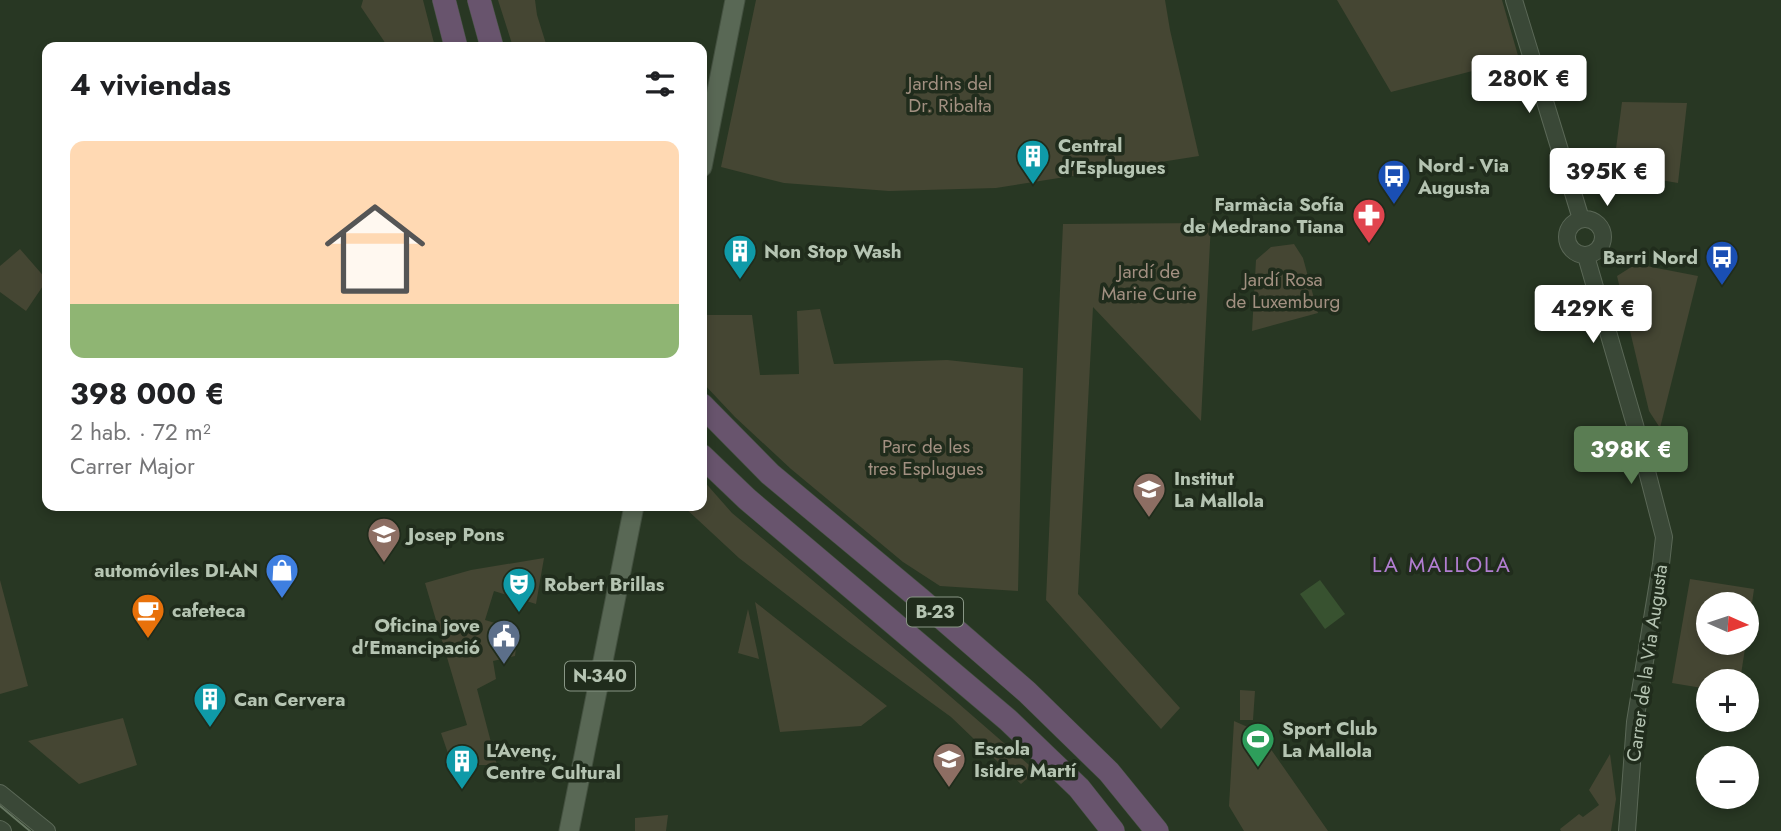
<!DOCTYPE html>
<html lang="es">
<meta charset="utf-8">
<style>
:root{--surface:#fff;--page:#f6f6f6;--text:#202124;--muted:#757577;--line:#e0e0e0;--accent:#5a7d53}
body{margin:0;font-family:Jost,sans-serif;background:var(--page);color:var(--text);height:100vh;display:flex;flex-direction:column;font-size:26px;white-space:nowrap}
*{box-sizing:border-box;margin:0}
p{font-size:23px;color:var(--muted)}
.icon{flex:none;width:38px;height:38px;fill:none;stroke:currentColor;stroke-width:2;stroke-linecap:round;stroke-linejoin:round}
.map{position:relative;flex:1;overflow:hidden}
.sheet{position:absolute;left:42px;top:42px;width:665px;height:469px;display:flex;flex-direction:column;background:var(--surface);border-radius:14px;box-shadow:0 4px 10px #0003}
.sheet>*{flex:none}
.needle{width:46px;rotate:93deg}
.tools{position:absolute;left:1696px;top:592px;display:grid;gap:14px}
.tools a{display:grid;place-items:center;width:63px;height:63px;border-radius:50%;background:var(--surface);box-shadow:0 4px 10px #0003;font-size:35px}
.price{position:absolute;translate:-50% -60px;padding:0 16px;border-radius:7px;background:#fff;color:#222;font-size:23px;line-height:46px;filter:drop-shadow(0 2px 4px #0008)}
.price::after{content:'';position:absolute;left:50%;top:42px;width:21px;height:16px;margin-left:-10px;background:inherit;clip-path:polygon(0 0,100% 0,50% 100%)}
.price.active{background:var(--accent);color:#fff}
ul{padding:0;list-style:none}
li{display:grid;align-content:center;gap:14px;height:371px;padding:0 28px}
li+li{border-top:2px solid var(--line)}
li span{display:grid;place-items:center;height:217px;border-radius:14px;color:#555}
li>.icon{margin-inline-start:auto}
span .icon{width:126px;height:126px;fill:#fffc;stroke-width:1}
li b{font-size:30px}
h2{display:flex;justify-content:space-between;align-items:center;height:84px;padding:0 28px;font-size:30px}
.map>svg:first-child{display:block}
.green{fill:#454633}
.water{fill:#385230}
.lines{fill:none;stroke-linecap:round;stroke-linejoin:round}
.minor-casing{stroke:#5b6857;stroke-width:18}
.major-casing{stroke:#445140;stroke-width:21}
.highway-casing{stroke:#455242;stroke-width:24}
.minor{stroke:#3a4837;stroke-width:16}
.major{stroke:#596855;stroke-width:19}
.highway{stroke:#68546d;stroke-width:23}
.tram{stroke:#677762;stroke-width:2}
.labels{text-anchor:middle;dominant-baseline:central;stroke-width:7;stroke-linejoin:round;paint-order:stroke}
.shield{fill:#202c1c;stroke:#889685;stroke-width:2}
.shield-label{font-size:18px;font-weight:bold;fill:#b5c4b2}
.park-label{font-size:19px;fill:#a29081;stroke:#202c1c}
.poi-label{font-size:19px;font-weight:bold;fill:#b5c4b2;stroke:#202c1c;text-anchor:start}
.street-label{font-size:19px;fill:#b5c4b2;stroke:#202c1c}
.neighbourhood-label{font-size:21px;letter-spacing:2px;fill:#b27ed1;stroke:#202c1c}
</style>
<div class="map">
<svg width="1781" height="831" viewBox="0 0 1781 831">
<rect width="100%" height="100%" fill="#283723"/>
<path class="green" d="M363,0H423L435,47H388L361,7Z
M498,0H535L537,15L547,47H513Z
M756,0H1165L1170,30L1199,156L996,188L889,191L784,183L721,167Z
M1337,0H1502L1519,59L1391,92Z
M1622,102L1687,103L1678,183L1613,172Z
M1211,223L1201,421L1093,307L1078,594L1180,708L1161,729L1046,600L1063,224Z
M1294,244L1303,258L1318,313L1252,331L1256,260L1271,247Z
M20,249L47,280L26,311L0,292V266Z
M1636,264L1698,276L1660,428L1649,411L1617,276Z
M820,309L834,364L947,360L1023,368L1018,591L940,586L903,562L791,469L735,417L702,382V315H752L760,375L799,374L797,311Z
M702,479L732,513L928,677L1036,771L1021,784L951,717L848,642L739,558L683,506H702Z
M544,558L536,604L494,591L485,620L518,630L515,656L493,661L496,679L477,689L497,765H479L464,771L452,765L441,733L467,725L425,583L471,570Z
M1690,579L1754,589L1747,639L1746,604H1708V642H1746L1740,681H1708V689L1672,683Z
M0,580L28,686L0,694Z
M755,602L887,706L861,726L780,732Z
M748,609L759,659L738,653Z
M1240,690L1255,691L1253,720H1240Z
M123,718L137,765L79,784L28,741Z
M1234,721L1250,728L1254,725L1328,831H1244L1229,806Z
M1610,754L1616,799L1611,831H1561L1560,829L1579,814L1583,817L1599,805L1589,790Z
M668,815L666,831H635V818Z"/>
<path class="water" d="M1320,580L1345,614L1325,629L1300,594Z"/>
<g class="lines">
<defs>
<path id="minor" d="M1514,0L1581,219
M1567 237a18 18 0 1 1 36 0a18 18 0 1 1-36 0Z
M1586,256L1635,425L1664,537L1661,564L1635,722L1627,831
M0,793L47,831
M0,829L3,831"/>
<path id="major" d="M702,167L735,0
M569,831L634,506"/>
<path id="highway" d="M444,0L456,47
M479,0L492,47
M702,405L770,474L920,599L1027,692L1109,772L1157,831
M702,456L747,499L1008,720L1079,788L1113,831"/>
</defs>
<use href="#minor" class="minor-casing"/>
<use href="#major" class="major-casing"/>
<use href="#highway" class="highway-casing"/>
<use href="#minor" class="minor"/>
<use href="#major" class="major"/>
<use href="#highway" class="highway"/>
<path class="tram" d="M0,806L30,831"/>
</g>
<defs>
<symbol id="building-pin" viewBox="-11 -11 22 30"><path d="M0 17L-7.5 6A9.5 9.5 0 1 1 7.5 6Z" fill="#0f9aa8" stroke="#202c1c"/><path d="M-4-6H4V6H1V3H-1V6H-4ZM-2.5-4.3h1.7v1.8h-1.7ZM.8-4.3h1.7v1.8H.8ZM-2.5-1h1.7V.8h-1.7ZM.8-1h1.7V.8H.8Z" fill="#fff"/></symbol>
<symbol id="bus-pin" viewBox="-11 -11 22 30"><path d="M0 17L-7.5 6A9.5 9.5 0 1 1 7.5 6Z" fill="#1a4fb4" stroke="#202c1c"/><path d="M-5-6H5V4H4V6H2V4H-2V6H-4V4H-5ZM-3.5-4V0h7V-4ZM-3.5 1.2v1.5H-2V1.2ZM2 1.2v1.5H3.5V1.2Z" fill="#fff"/></symbol>
<symbol id="pharmacy-pin" viewBox="-11 -11 22 30"><path d="M0 17L-7.5 6A9.5 9.5 0 1 1 7.5 6Z" fill="#e0444e" stroke="#202c1c"/><path d="M-2-6h4v4h4v4h-4v4h-4v-4h-4v-4h4Z" fill="#fff"/></symbol>
<symbol id="school-pin" viewBox="-11 -11 22 30"><path d="M0 17L-7.5 6A9.5 9.5 0 1 1 7.5 6Z" fill="#8d6e63" stroke="#202c1c"/><path d="M0-5L7-2L0 1L-7-2ZM-4 1L0 2.5L4 1V4Q0 6-4 4Z" fill="#fff"/></symbol>
<symbol id="university-pin" viewBox="-11 -11 22 30"><path d="M0 17L-7.5 6A9.5 9.5 0 1 1 7.5 6Z" fill="#8d6e63" stroke="#202c1c"/><path d="M0-5L7-2L0 1L-7-2ZM-4 1L0 2.5L4 1V4Q0 6-4 4Z" fill="#fff"/></symbol>
<symbol id="shop-pin" viewBox="-11 -11 22 30"><path d="M0 17L-7.5 6A9.5 9.5 0 1 1 7.5 6Z" fill="#3f7fe0" stroke="#202c1c"/><path d="M-5-2.5h2.3a2.7 3.5 0 0 1 5.4 0H5L5.5 6h-11ZM-1.5-2.5h3a1.5 2.3 0 0 0-3 0Z" fill="#fff"/></symbol>
<symbol id="theatre-pin" viewBox="-11 -11 22 30"><path d="M0 17L-7.5 6A9.5 9.5 0 1 1 7.5 6Z" fill="#0f9aa8" stroke="#202c1c"/><path d="M-5-5.5Q0-4 5-5.5V0Q5 5 0 6Q-5 5-5 0ZM-3.3-2.5H-1v1.5H-3.3ZM1-2.5H3.3v1.5H1ZM-2.8 1Q0 5.5 2.8 1Z" fill="#fff"/></symbol>
<symbol id="cafe-pin" viewBox="-11 -11 22 30"><path d="M0 17L-7.5 6A9.5 9.5 0 1 1 7.5 6Z" fill="#e8710a" stroke="#202c1c"/><path d="M-5.5-4.5H6V0H3Q3 3.5 0 3.5H-2.5Q-5.5 3.5-5.5 0ZM3-3.2v2h1.7v-2ZM-6 4.5H4V6H-6Z" fill="#fff"/></symbol>
<symbol id="civic-pin" viewBox="-11 -11 22 30"><path d="M0 17L-7.5 6A9.5 9.5 0 1 1 7.5 6Z" fill="#5c6f8a" stroke="#202c1c"/><path d="M-.6-6.5H3V-4.5H.6V-3L4-1V1h2V6H-6V1h2V-1L-.6-3ZM-1.2 2.5V6h2.4V2.5Z" fill="#fff"/></symbol>
<symbol id="stadium-pin" viewBox="-11 -11 22 30"><path d="M0 17L-7.5 6A9.5 9.5 0 1 1 7.5 6Z" fill="#2e9e5b" stroke="#202c1c"/><path d="M0-5a6.5 5 0 1 0 0 10a6.5 5 0 1 0 0-10ZM-3.5-1.8h7v3.6h-7Z" fill="#fff"/></symbol>
</defs>
<g fill-rule="evenodd">
<use href="#building-pin" x="1014" y="137" width="38" height="52"/>
<use href="#bus-pin" x="1375" y="157" width="38" height="52"/>
<use href="#pharmacy-pin" x="1350" y="196" width="38" height="52"/>
<use href="#building-pin" x="721" y="232" width="38" height="52"/>
<use href="#bus-pin" x="1703" y="238" width="38" height="52"/>
<use href="#school-pin" x="1130" y="470" width="38" height="52"/>
<use href="#university-pin" x="365" y="515" width="38" height="52"/>
<use href="#shop-pin" x="263" y="551" width="38" height="52"/>
<use href="#theatre-pin" x="500" y="565" width="38" height="52"/>
<use href="#cafe-pin" x="129" y="591" width="38" height="52"/>
<use href="#civic-pin" x="485" y="617" width="38" height="52"/>
<use href="#building-pin" x="191" y="680" width="38" height="52"/>
<use href="#stadium-pin" x="1239" y="720" width="38" height="52"/>
<use href="#school-pin" x="930" y="740" width="38" height="52"/>
<use href="#building-pin" x="443" y="742" width="38" height="52"/>
</g>
<g class="labels">
<g class="shield">
<rect x="907" y="597.5" width="56" height="29" rx="5"/>
<rect x="565" y="661.5" width="70" height="29" rx="5"/>
</g>
<g class="shield-label">
<text x="935" y="612">B-23</text>
<text x="600" y="676">N-340</text>
</g>
<g class="park-label">
<text x="950" y="83">Jardins del<tspan x="950" dy="22">Dr. Ribalta</tspan></text>
<text x="1149" y="271">Jardí de<tspan x="1149" dy="22">Marie Curie</tspan></text>
<text x="1283" y="279">Jardí Rosa<tspan x="1283" dy="22">de Luxemburg</tspan></text>
<text x="926" y="446">Parc de les<tspan x="926" dy="22">tres Esplugues</tspan></text>
</g>
<g class="poi-label">
<text x="1058" y="145">Central<tspan x="1058" dy="22">d'Esplugues</tspan></text>
<text x="1418" y="165">Nord - Via<tspan x="1418" dy="22">Augusta</tspan></text>
<text x="1344" y="204" text-anchor="end">Farmàcia Sofía<tspan x="1344" dy="22">de Medrano Tiana</tspan></text>
<text x="764" y="251">Non Stop Wash</text>
<text x="1698" y="257" text-anchor="end">Barri Nord</text>
<text x="1174" y="478">Institut<tspan x="1174" dy="22">La Mallola</tspan></text>
<text x="408" y="534">Josep Pons</text>
<text x="258" y="570" text-anchor="end">automóviles DI-AN</text>
<text x="544" y="584">Robert Brillas</text>
<text x="172" y="610">cafeteca</text>
<text x="480" y="625" text-anchor="end">Oficina jove<tspan x="480" dy="22">d'Emancipació</tspan></text>
<text x="234" y="699">Can Cervera</text>
<text x="1282" y="728">Sport Club<tspan x="1282" dy="22">La Mallola</tspan></text>
<text x="974" y="748">Escola<tspan x="974" dy="22">Isidre Martí</tspan></text>
<text x="486" y="750">L'Avenç,<tspan x="486" dy="22">Centre Cultural</tspan></text>
</g>
<g class="street-label">
<text transform="translate(1647 663) rotate(-82)">Carrer de la Via Augusta</text>
</g>
<g class="neighbourhood-label">
<text x="1442" y="565">LA MALLOLA</text>
</g>
</g>
</svg>
<div class="tools">
<a><svg class="needle" viewBox="-14 -14 28 28"><path d="M0-13l5 13h-10z" fill="#e53935"/><path d="M0 13l5-13h-10z" fill="#757577"/></svg></a>
<a>+</a>
<a>−</a>
</div>
<b class="price" style="left:1529px;top:115px">280K €</b>
<b class="price" style="left:1607px;top:208px">395K €</b>
<b class="price" style="left:1593px;top:345px">429K €</b>
<b class="price active" style="left:1631px;top:486px">398K €</b>
<section class="sheet">
<h2>4 viviendas<svg class="icon" aria-label="filters" viewBox="0 0 24 24"><path d="M4 7h16M4 17h16"/><circle cx="9" cy="7" r="2"/><circle cx="15" cy="17" r="2"/></svg></h2>
<ul>
<li><span style="background:linear-gradient(#ffd9b3 75%,#8fb573 0)"><svg class="icon" aria-label="home" viewBox="0 0 24 24"><path d="M3 11l9-7 9 7M6 9v11h12V9"/></svg></span><div><b>398 000 €</b><p>2 hab. · 72 m²</p><p>Carrer Major</p></div></li>
</ul>
</section>
</div>
